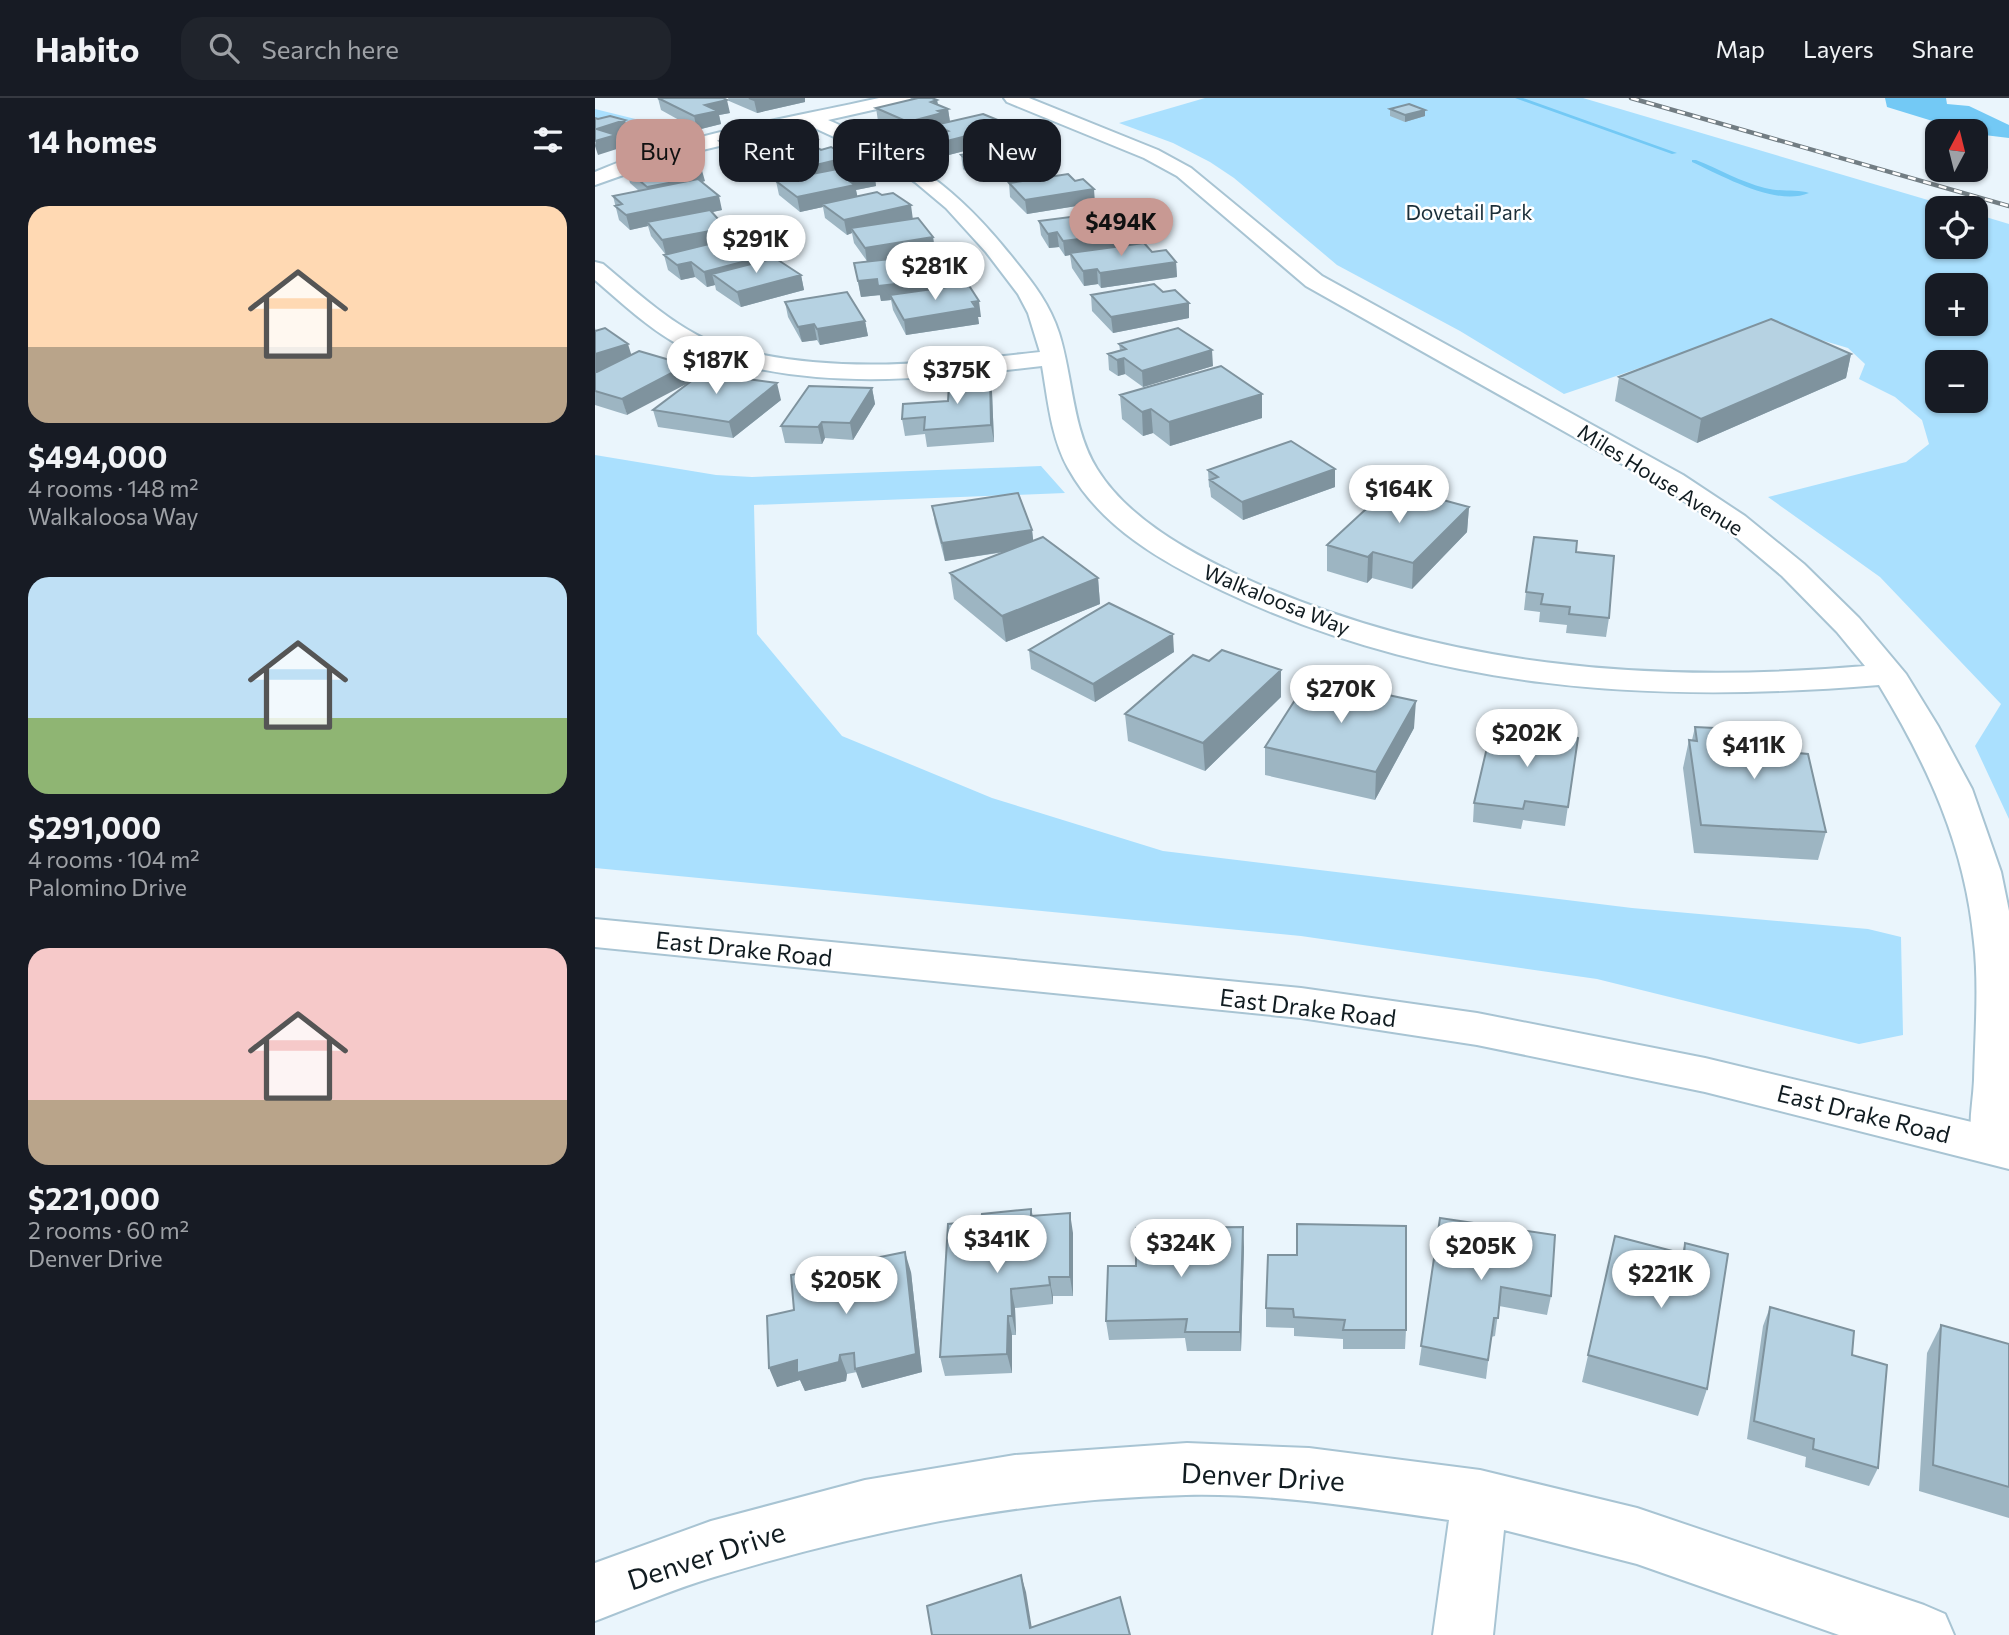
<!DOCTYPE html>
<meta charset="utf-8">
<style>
:root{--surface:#171b24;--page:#20242c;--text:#f1f3f6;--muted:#9ea1a6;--line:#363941;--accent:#c89993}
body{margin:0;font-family:Commissioner,sans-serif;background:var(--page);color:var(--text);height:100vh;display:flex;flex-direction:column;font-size:26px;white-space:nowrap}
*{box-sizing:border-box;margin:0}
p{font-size:23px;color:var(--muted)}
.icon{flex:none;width:38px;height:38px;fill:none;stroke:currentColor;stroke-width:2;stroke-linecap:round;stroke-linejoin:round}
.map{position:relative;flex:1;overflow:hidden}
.details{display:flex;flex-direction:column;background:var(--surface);width:595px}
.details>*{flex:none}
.guide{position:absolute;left:21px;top:21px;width:665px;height:63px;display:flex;gap:14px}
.needle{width:46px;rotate:7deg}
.controls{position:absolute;left:1330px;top:21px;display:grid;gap:14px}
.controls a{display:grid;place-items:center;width:63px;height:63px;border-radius:14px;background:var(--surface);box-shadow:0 2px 5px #0004;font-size:35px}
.price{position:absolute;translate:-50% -60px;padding:0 16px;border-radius:24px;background:#fff;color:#222;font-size:23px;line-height:46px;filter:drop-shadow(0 2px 4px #0008)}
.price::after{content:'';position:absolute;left:50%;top:42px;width:21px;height:16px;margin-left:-10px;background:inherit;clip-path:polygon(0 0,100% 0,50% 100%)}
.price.current{background:var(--accent);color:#111}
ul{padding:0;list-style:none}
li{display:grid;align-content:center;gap:14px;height:371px;padding:0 28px}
li span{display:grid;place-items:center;height:217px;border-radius:21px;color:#555}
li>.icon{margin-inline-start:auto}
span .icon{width:126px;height:126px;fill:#fffc;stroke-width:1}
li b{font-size:30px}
h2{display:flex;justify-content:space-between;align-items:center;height:84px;padding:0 28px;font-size:30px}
.chip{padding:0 24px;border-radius:21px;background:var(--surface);box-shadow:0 2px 5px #0004;font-size:24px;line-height:63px}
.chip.current{background:var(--accent);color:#111}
header{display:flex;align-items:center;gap:42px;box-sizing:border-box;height:98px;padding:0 35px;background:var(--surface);border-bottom:2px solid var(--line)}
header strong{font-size:33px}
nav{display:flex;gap:38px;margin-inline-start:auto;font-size:24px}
.search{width:490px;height:63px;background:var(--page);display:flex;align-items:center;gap:18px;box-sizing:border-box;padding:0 24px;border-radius:21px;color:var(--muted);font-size:26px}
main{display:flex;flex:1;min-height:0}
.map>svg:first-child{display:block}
.green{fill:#aae0fe;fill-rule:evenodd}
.water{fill:#73c9f5}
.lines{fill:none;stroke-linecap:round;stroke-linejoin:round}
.stream{fill:#73c9f5;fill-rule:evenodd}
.minor-casing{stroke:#a8c4d3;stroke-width:4}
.secondary-casing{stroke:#a8c4d3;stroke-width:4}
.minor{fill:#fff;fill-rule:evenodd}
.secondary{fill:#fff;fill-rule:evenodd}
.rail-casing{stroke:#727d83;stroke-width:4.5}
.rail{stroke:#fff;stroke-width:2.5;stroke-dasharray:8;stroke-linecap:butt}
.wall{fill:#9db5c2}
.shaded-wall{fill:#7f939e}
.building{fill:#b6d2e2;stroke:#7f939e;stroke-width:2}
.labels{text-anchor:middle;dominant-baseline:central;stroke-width:5;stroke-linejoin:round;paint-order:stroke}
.far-park-label{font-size:21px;fill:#1b2f3a;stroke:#fff}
.far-street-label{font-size:21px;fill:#111c21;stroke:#fff}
.street-label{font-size:24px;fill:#111c21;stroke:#fff}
.near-street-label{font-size:28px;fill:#111c21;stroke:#fff}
</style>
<header>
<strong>Habito</strong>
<div class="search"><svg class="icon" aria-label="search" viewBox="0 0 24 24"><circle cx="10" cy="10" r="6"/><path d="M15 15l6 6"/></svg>Search here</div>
<nav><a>Map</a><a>Layers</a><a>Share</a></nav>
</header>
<main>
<section class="details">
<h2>14 homes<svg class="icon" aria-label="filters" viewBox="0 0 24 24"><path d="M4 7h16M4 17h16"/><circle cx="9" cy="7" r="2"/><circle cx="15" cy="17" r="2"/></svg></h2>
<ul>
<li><span style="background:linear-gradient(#ffd9b3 65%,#b9a48a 0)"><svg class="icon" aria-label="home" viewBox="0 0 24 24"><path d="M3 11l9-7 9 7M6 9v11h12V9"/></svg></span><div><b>$494,000</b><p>4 rooms · 148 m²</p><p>Walkaloosa Way</p></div></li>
<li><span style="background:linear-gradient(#bfe0f5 65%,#8fb573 0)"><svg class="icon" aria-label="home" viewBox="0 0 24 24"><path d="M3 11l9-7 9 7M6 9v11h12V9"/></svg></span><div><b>$291,000</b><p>4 rooms · 104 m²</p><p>Palomino Drive</p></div></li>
<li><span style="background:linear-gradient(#f6c9c9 70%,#b9a48a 0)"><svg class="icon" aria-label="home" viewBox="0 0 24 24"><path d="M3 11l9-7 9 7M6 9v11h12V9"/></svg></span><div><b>$221,000</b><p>2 rooms · 60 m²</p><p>Denver Drive</p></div></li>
</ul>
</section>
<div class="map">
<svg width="1414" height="1537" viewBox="0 0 1414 1537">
<rect width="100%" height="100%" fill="#eaf5fc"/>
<path class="green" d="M610,0H988L1360,110H1342V149H1381V116L1414,126V721L1380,648L1406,606L1285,479L1173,399L1311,364L1334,346L1327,322L1300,299L1264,281L1270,266L1253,250L1226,242L1202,238L1146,235L969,296L865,233L742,167L639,80L615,64L578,45L524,25ZM1342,187H1381V226H1342ZM1342,264H1381V303H1342Z
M0,11L109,38L87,44L0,22Z
M0,357L121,377L157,379L446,368L470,395L159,407L162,536L247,638L397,700L568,753L1037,810L1273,831L1306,839L1308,937L1264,946L1002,881L706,838L0,770Z"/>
<path class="water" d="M1290,0H1351L1352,6L1374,8L1414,27V40L1381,36V33H1370L1292,9Z"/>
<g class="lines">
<path class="stream" d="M920,0H928L1082,55L1077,56Z
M1097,62H1101C1124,71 1146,84 1170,90C1184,94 1203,91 1214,95C1181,109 1128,78 1097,64Z"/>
<defs>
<path id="minor" d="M284,0H316L313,4L233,22C318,59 364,91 421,164C439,186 455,207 464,235C478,279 477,331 502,371C533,421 594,454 645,478C842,569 1056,587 1270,568L1242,534L1187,478L1130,430L1068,389L711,188L582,78L549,60L412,4L409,0H434L563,52L596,70L727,178L1088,377L1150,418L1209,466L1264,520L1311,576L1343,628L1377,691L1406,774L1414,813V1060L1398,1065L1382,1060C1370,1037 1378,1008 1379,982C1380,939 1384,886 1379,844C1370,748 1333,668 1284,587C1056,606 839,593 628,493C569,465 506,430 473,370C456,339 453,303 447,268C344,280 236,292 135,264C118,259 100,256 84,247C53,230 27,205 0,182V164L8,166C38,191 67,218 102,237C114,244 129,247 142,251C240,277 345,265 445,254L433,215L423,196L391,154L351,110L320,84L287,61L213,27L82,58L0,87V74C88,36 191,21 284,0Z
M592,1345L714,1350L885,1372L1042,1410L1329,1507L1350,1516L1359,1537H1244L1042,1466L909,1432L898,1537H838L854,1422C767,1410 679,1395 591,1397C428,1401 274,1432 119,1479C79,1491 39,1508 0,1523V1465L116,1423L270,1382L420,1357Z"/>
<path id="secondary" d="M0,821L706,890L882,915L1110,960L1414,1033V1071L1110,994L882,947L706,920L0,849Z"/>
</defs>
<use href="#minor" class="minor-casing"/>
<use href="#secondary" class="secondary-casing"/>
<use href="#minor" class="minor"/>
<use href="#secondary" class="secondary"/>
<defs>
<path id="rail" d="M1036,0L1414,108"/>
</defs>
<use href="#rail" class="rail-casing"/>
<use href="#rail" class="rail"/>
</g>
<path class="wall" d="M63,0L135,15L124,17L126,26L102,32L66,12Z
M133,0H210V4L162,15L134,3Z
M342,2L343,7L353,11L355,24L416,41L346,59L332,52L330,39L342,36L341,30L315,37L283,23L281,10Z
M795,11L830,18L810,24L795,18Z
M222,41L224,50L254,59L256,69L279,74L281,88L261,92L262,98L318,121L338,139L340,154L301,160L365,181L355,182L356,188L386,219H383L384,226L311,237L298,212L296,202L286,203L285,197L266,199L259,165L272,163L259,145L257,135L252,137L230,120L228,109L205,114L184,97L181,83L186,82L172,74L170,65L154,69L129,56L125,43Z
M444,44L464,71L449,73L450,79L500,105L432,116L415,99L414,85L423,83L411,74L378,80L368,71L366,57Z
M31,71L110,83L106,84L127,112L117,114L134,141L181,159L175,160V161L206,177L209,192L146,209L121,192L120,187L112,189L100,179L86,182L73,172L69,157H71L56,138L53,128L35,132L24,122L18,98L44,93L35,85Z
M545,120L546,135H542L543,146L557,154L581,164L582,179L506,190L503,186L489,188L477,170L475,157L470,158L464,149L454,150L446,137L444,123Z
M496,197L594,205V220L518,235L497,213Z
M190,204L270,223L273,238L225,247L222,242L207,244L193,219Z
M0,230L1,233L10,230L32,317L0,307Z
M524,246L618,268L548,289L530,276L523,278L514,272L513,256L525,252Z
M1256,256L1251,280L1102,345L1020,303L1024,279Z
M148,278L149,281L186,302L138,340L63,329L58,312Z
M277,290L280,306L258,342L230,340L227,346L190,345L186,328Z
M397,294L399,344L332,349L330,336L310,338L307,321L353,303Z
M525,297L667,320L575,348L558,335L548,338L527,321Z
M740,371V389L648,422L616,399L615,390L614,389L613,372Z
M337,408L437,432L438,443L503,480L505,506L411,544L359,501L355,475L410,454L350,463L340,425Z
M874,409L872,434L817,491L777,480L772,485L732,473V447Z
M981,454L1014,520L1011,539L971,535L972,527L944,524L945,514L929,512L931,494Z
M434,552L579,554L500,604L436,571Z
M686,599L610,673L533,643L530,616Z
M1100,629L1203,655L1231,734L1223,762L1099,755L1088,670L1094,642H1097Z
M819,630L780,702L670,677V649Z
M983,640L970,728L928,722L926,731L878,724L879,705Z
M436,1111L438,1118L478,1135V1198H458V1206L420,1210L421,1237H417V1275L350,1278L345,1259L386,1123Z
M845,1120L956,1198L952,1217L904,1208L900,1238L896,1239L891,1281L824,1267Z
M1020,1138L1087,1155L1090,1145L1112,1291L1103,1318L987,1284Z
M649,1149L646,1253H592L590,1240L514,1242L511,1223L541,1168Z
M673,1157L811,1232L810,1251H748V1241L699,1238V1230L671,1229V1210Z
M316,1174L327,1274L267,1290L262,1274L252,1276L251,1283L210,1293L205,1282L182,1289L199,1212Z
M1175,1209L1257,1257L1283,1370L1274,1388L1210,1369L1211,1359L1152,1341L1168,1228Z
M1346,1227L1414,1246V1420L1324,1393L1332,1255Z"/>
<path class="shaded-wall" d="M169,0H210V4L162,15L159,2Z
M132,2L135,15L124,17L126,26L102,32L99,18L110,7Z
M342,2L344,13L353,11L355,24L340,27L341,30L315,37L313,24L336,4Z
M830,12V18L810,24V17Z
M30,22L34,35L22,39L25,50L3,57L0,48L2,31Z
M415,27L416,41L346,59L344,45Z
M222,41L225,55L201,61L198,47Z
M193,45L196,58L169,60L170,65L154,69L151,55Z
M462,57L464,71L449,73L450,79L424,84L422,70L442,61Z
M254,59L257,73L195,88L192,74Z
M409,60L411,74L378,80L376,66Z
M106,69L110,83L56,103L52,89L99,71Z
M279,74L281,88L261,92L263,101L227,106L228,109L205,114L202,99L250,80Z
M499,91L500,105L432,116L430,102Z
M124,98L127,112L55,128L52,124L53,128L35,132L31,117Z
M316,107L318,122L256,130L257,135L252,137L249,122Z
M545,120L546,135H542L543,148L475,155V157L470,158L468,143L532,122Z
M131,130L134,144L71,157L67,142Z
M462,134L464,149L454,150L453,136Z
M338,139L340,154L272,165L270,150Z
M177,144L181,159L175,160L178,172L117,176L120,187L112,189L109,174L161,148Z
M96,164L100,179L86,182L82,167Z
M581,164L582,179L506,190L505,175Z
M363,166L365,181L355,182L357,195L295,197L296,202L286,203L283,188L350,167Z
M502,171L503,186L489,188L488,173Z
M206,177L209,192L146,209L142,194Z
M282,181L285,197L266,199L263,183Z
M384,203L386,219H383L384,226L311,237L309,222Z
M594,205V220L518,235L516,219Z
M270,223L273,238L225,247L222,231Z
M219,226L222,242L207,244L203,229Z
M33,246L38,262L0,274V256Z
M617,252L618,268L548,289L547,273Z
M1256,256L1251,280L1102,345L1106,321Z
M529,260L530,276L523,278L522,262Z
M92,267L97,283L32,317L27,301Z
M395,277L397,294L399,344L396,327Z
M182,285L186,302L138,340L134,324Z
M277,290L280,306L258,342L255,325Z
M667,296V320L575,348L574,324Z
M556,311L558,335L548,338L547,314Z
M227,324L230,340L227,346L223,329Z
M740,371V389L648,422L647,404Z
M874,409L872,434L817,491L818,465Z
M437,432L439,449L350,463L347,445Z
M778,454L777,480L772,485L773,459Z
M503,480L505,506L411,544L407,518Z
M578,536L579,554L500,604L498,586Z
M686,572V599L610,673L608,645Z
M821,603L819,630L780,702L781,674Z
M475,1115L478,1135V1198L475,1179Z
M648,1129L649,1149L646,1253L645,1234Z
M310,1154L316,1174L327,1274L267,1290L260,1271Z
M454,1179L458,1198V1206L455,1187Z
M416,1191L420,1210L421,1237L417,1218Z
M413,1218L417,1237V1275L412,1256Z
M245,1257L252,1276L251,1283L210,1293L205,1282L182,1289L174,1270L202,1262Z
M426,1477L431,1494L438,1537L435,1530Z"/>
<path class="building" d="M63,0H128L132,2L110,7L123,13L99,18Z
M154,0H169L159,2Z
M323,0H337L342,2L336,4L353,11L343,13L347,15L313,24L281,10Z
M814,6L830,12L810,17L795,11Z
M388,16L415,27L344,45L330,39L353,33L340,27Z
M15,18L30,22L2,31L21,37L0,43V20L3,21Z
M191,27L222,41L198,47L193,45L151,55L125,43Z
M444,44L462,57L442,61L449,66L422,70L409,60L376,66L366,57Z
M220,48L226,52L236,49L254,59L192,74L169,60Z
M94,59L106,69L99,71L104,75L76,81L79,84L52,89L31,71Z
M268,66L279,74L250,80L260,87L202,99L181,83Z
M473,76L480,83L488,81L499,91L430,102L414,85Z
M103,81L124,98L31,117L20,108L27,106L18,98Z
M282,94L287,97L298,95L316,107L249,122L227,106Z
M538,111L545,120L532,122L542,134L468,143L462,134L453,136L444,123Z
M115,112L131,130L67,142L52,124Z
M323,120L338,139L270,150L256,130Z
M163,134L177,144L161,148L174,157L109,174L96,164L82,167L69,157Z
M549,145L557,154L571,152L581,164L505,175L502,171L488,173L475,155Z
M359,154L363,166L350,167L355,180L283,188L282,181L263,183L259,165Z
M180,160L206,177L142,194L117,176Z
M373,186L384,203L377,204L381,210L309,222L295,197Z
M559,186L568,194L580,192L594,205L516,219L496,197Z
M252,194L270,223L222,231L219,226L203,229L190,204Z
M1176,221L1256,256L1106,321L1024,279Z
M10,230L33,246L0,256V233Z
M583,230L617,252L547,273L529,260L522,262L513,256L531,251L524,246Z
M44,253L92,267L27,301L0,293V273L2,274Z
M626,268L667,296L574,324L556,311L547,314L525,297Z
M111,272L148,278L145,280L182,285L134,324L58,312Z
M395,277L396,327L329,332L330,319L307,321L308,306L353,303L354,286H365V279Z
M214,288L277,290L255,325L227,324L223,329L186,328Z
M696,343L740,371L647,404L615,382L623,379L613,372Z
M796,388L874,409L818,465L778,454L773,459L732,447Z
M423,395L437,432L347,445L337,408Z
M448,439L503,480L407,518L355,475Z
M939,439L982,443L981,454L1019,458L1014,520L974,516L975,509L946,506L948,496L931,494Z
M514,505L578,536L498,586L434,552Z
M627,552L686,572L608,645L530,616L598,557L614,563Z
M714,580L821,603L781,674L670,649Z
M897,628L983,640L973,709L930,703L928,711L879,705Z
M1100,629L1198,634L1203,655L1213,656L1231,734L1106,727L1094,642L1102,643Z
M436,1111V1118L475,1115V1179H454L455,1187L416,1191L417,1218H413L412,1256L345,1259L353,1126L386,1123L387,1116Z
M845,1120L960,1137L956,1198L906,1189L903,1220H899L893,1262L826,1248Z
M702,1126L811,1128V1232H748L750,1222L699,1219L698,1211L671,1210L673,1157H702Z
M648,1129L645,1234H590L592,1221L511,1223L513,1168H541V1130Z
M1020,1138L1089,1156L1090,1145L1133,1156L1112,1291L993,1257Z
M310,1154L321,1256L260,1271L259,1255L245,1257L244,1264L202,1275V1262L174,1270L172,1218L199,1212L196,1177Z
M1175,1209L1259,1233L1257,1257L1292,1267L1283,1370L1218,1351L1219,1341L1159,1323Z
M1346,1227L1414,1246V1389L1338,1367Z
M426,1477L435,1530L525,1499L535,1537H337L332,1508Z"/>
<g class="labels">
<g class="far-park-label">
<text x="874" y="113">Dovetail Park</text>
</g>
<g class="far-street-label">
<text transform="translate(1066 381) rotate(32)">Miles House Avenue</text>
<text transform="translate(682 501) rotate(22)">Walkaloosa Way</text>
</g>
<g class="street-label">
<text transform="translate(149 850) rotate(6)">East Drake Road</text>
<text transform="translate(713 909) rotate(7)">East Drake Road</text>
<text transform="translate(1269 1015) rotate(14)">East Drake Road</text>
</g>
<g class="near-street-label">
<text transform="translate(668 1378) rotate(3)">Denver Drive</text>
<text transform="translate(111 1457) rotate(-18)">Denver Drive</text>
</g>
</g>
</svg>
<div class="controls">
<a><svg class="needle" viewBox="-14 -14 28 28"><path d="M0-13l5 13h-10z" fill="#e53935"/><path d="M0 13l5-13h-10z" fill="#9ea1a6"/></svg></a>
<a><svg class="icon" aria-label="locate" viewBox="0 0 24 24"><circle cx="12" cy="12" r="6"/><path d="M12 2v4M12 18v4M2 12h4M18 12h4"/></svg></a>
<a>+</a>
<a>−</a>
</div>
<b class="price current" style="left:526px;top:160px">$494K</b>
<b class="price" style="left:161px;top:177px">$291K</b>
<b class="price" style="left:340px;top:204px">$281K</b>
<b class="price" style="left:121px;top:298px">$187K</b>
<b class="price" style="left:362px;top:308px">$375K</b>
<b class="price" style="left:804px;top:427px">$164K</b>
<b class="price" style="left:746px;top:627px">$270K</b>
<b class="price" style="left:932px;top:671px">$202K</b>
<b class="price" style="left:1159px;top:683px">$411K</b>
<b class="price" style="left:402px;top:1177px">$341K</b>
<b class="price" style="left:586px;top:1181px">$324K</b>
<b class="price" style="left:886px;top:1184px">$205K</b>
<b class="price" style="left:1066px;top:1212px">$221K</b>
<b class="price" style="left:251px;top:1218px">$205K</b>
<div class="guide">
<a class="chip current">Buy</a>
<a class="chip">Rent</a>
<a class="chip">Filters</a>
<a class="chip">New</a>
</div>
</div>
</main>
